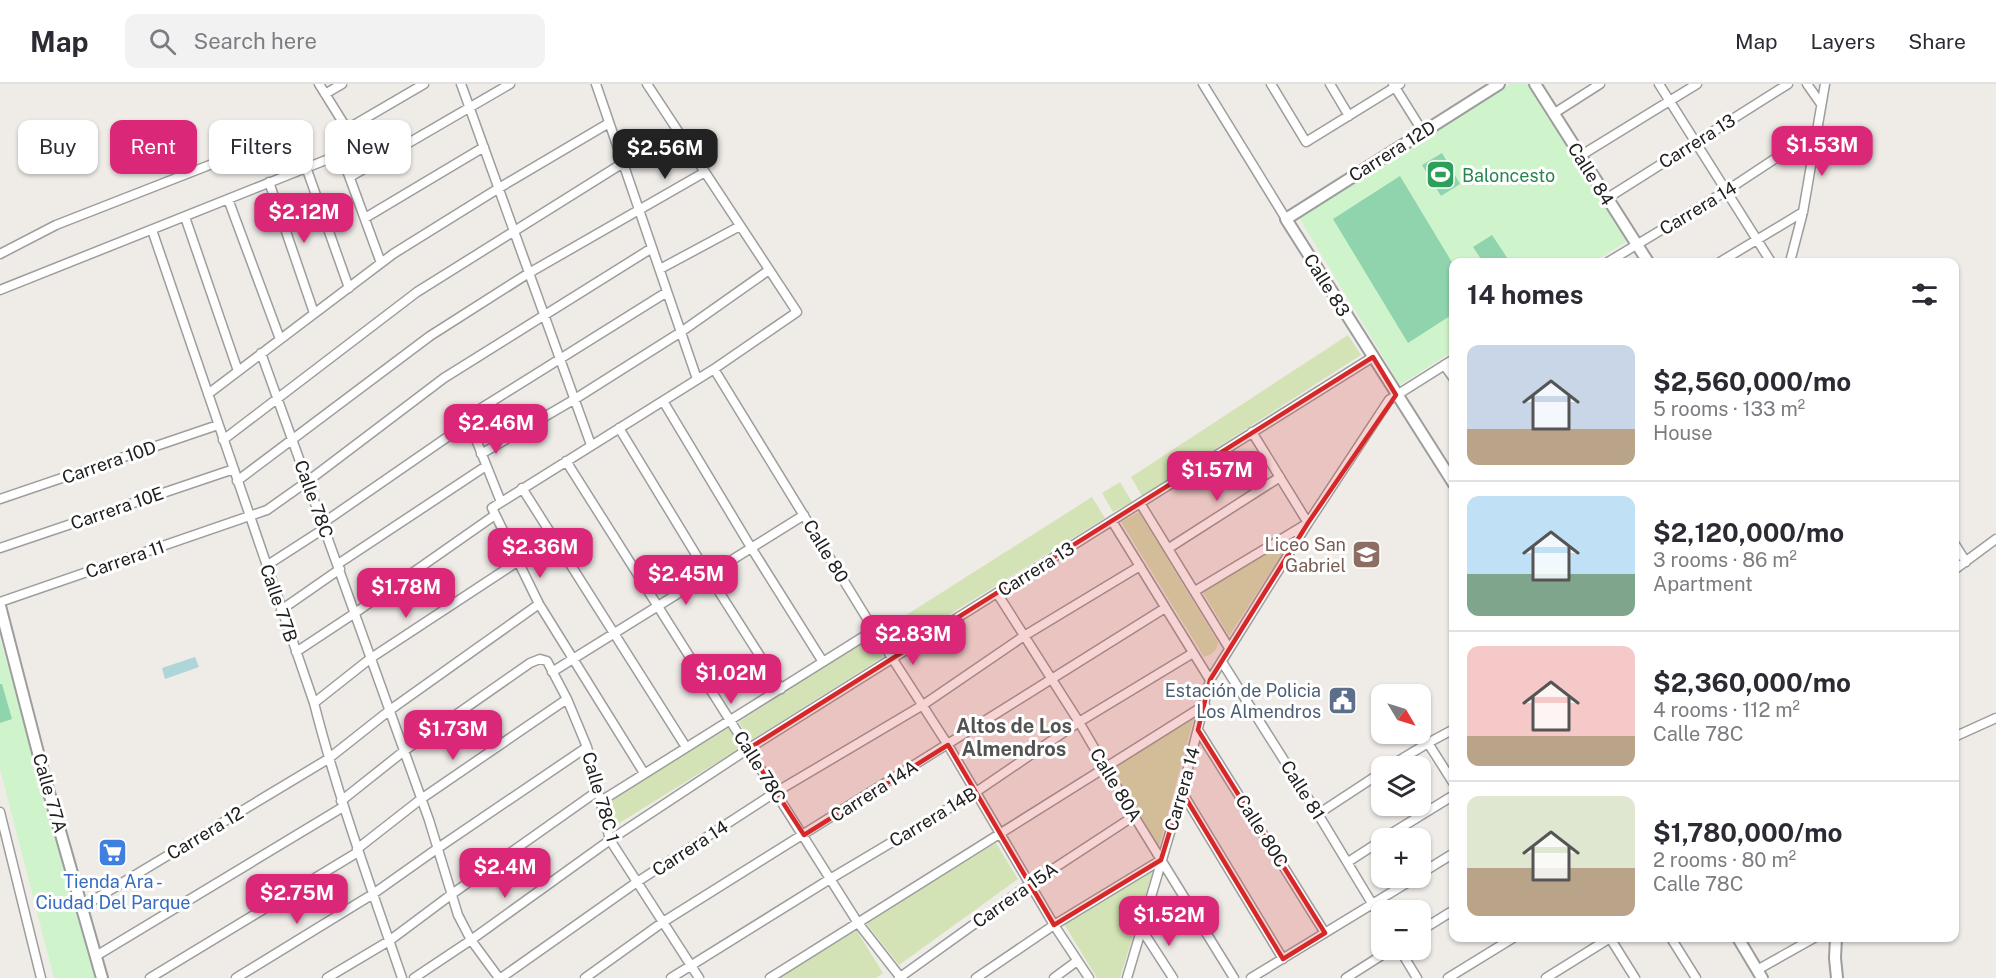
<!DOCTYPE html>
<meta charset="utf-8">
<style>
:root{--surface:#fff;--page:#f2f2f3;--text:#2b2b33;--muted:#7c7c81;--line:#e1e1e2;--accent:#db2777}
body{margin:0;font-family:"Public Sans",sans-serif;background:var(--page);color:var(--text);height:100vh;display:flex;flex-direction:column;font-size:22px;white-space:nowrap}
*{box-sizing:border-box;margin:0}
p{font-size:20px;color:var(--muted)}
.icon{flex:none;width:33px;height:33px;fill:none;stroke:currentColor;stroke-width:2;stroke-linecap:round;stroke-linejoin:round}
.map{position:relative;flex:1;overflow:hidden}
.panel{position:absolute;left:1449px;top:174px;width:510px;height:684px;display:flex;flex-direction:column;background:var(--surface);border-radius:12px;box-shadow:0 2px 4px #0004}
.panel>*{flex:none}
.banner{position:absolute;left:18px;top:36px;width:570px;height:54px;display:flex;gap:12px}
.needle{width:39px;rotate:128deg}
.fabs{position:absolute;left:1371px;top:600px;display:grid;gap:12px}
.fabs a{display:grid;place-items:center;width:60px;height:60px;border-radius:12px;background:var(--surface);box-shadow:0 2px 4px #0004;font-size:30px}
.price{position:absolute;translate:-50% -51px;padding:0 14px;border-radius:12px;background:var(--accent);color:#fff;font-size:20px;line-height:39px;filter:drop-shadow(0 2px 3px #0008)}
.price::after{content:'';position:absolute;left:50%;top:36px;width:18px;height:14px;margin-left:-9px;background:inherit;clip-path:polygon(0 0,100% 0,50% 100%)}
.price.active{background:#222;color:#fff}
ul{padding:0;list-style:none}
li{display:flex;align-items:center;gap:18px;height:150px;padding:0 18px}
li+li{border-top:2px solid var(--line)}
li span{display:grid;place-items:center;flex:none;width:168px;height:120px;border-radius:12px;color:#555}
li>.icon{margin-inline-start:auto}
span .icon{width:72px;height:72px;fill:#fffc;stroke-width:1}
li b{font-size:26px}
h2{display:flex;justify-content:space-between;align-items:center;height:72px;padding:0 18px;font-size:26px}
.tag{padding:0 21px;border-radius:12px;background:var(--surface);box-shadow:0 2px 4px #0004;font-size:21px;line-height:54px}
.tag.active{background:var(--accent);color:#fff}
header{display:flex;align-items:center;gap:36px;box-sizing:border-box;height:84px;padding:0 30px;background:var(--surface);border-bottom:2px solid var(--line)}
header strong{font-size:28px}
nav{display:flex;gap:33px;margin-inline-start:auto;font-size:21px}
.search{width:420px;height:54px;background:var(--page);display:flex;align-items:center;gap:15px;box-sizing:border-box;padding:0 21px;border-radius:12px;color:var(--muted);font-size:22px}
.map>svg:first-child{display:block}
.grass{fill:#d3e3b5}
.park{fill:#cff3cb}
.pitch{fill:#90d4ae}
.water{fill:#aed5d7}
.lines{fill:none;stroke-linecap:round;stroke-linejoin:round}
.minor-casing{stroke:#9d9d9d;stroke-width:11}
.tertiary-casing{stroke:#9d9d9d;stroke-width:14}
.minor{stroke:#fff;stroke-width:8}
.tertiary{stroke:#fff;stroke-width:10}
.marked{fill:#d62828;fill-opacity:0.2;stroke:#d62828;stroke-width:4.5;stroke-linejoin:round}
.labels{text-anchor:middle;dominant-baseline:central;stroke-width:6;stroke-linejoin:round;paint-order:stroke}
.street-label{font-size:18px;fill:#202020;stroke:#fff}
.leisure-label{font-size:18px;fill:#27864d;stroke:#fff;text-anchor:start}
.education-label{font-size:18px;fill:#785e54;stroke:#fff;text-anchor:end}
.service-label{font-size:18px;fill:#4e5e75;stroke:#fff;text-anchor:end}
.shop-label{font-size:18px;fill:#366cbe;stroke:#fff}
.neighbourhood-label{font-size:20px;font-weight:bold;fill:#535353;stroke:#fff}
</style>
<header>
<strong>Map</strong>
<div class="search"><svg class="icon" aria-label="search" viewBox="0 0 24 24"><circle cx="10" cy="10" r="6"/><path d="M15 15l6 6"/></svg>Search here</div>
<nav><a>Map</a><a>Layers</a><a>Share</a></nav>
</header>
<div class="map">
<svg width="1996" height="894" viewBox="0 0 1996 894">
<rect width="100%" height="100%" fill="#efece8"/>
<path class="grass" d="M1348,251L1361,271L1142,412L1131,393Z
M1120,398L1132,418L1113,428L1102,409Z
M1092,413L1105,434L892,566L881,547Z
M1139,428L1218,558C1217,567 1213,570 1204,573L1121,438Z
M1292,455L1229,552L1202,507Z
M872,553L883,573L750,657L739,638Z
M1194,634L1159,763L1113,684Z
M729,644L740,664L613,743L606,719Z
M996,759L1018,795L899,881L866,839Z
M1153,787L1120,894H1097L1064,840Z
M855,844L883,889L876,894H779Z"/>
<path class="park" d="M1511,0H1529L1628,157L1593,178H1454L1453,267L1400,301L1298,132Z
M0,555L98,894H54L0,685Z"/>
<path class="pitch" d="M1442,69L1460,100L1441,112L1422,81Z
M1400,92L1453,180V230L1408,259L1333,135Z
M1492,151L1510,178H1483L1473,163Z
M0,600H2L12,635L0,639Z"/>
<path class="water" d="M195,573L199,583L165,595L162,584Z"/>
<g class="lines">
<defs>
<path id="minor" d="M319,0L347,45L367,82
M461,0L591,361
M596,0L697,295
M1203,0L1286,135
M1271,0L1306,58L1400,0
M1330,0L1349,32
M1393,0L1423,48
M1659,0L1771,178
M1807,0L1821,20
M325,10L342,0
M1553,30L1600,0
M347,45L424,0
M1580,72L1697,0
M306,83L349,204
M350,93L510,0
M269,98L314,229
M228,115L280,255
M1606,115L1788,0
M185,133L238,287
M365,134L484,63
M152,146L314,619C338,713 371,803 402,894
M0,170L56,141L248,66
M1608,178L1726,107L1817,47
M1720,178L1803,128
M1790,178L1803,128L1825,0
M660,185L740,142
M0,206L341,70L381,179
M261,269L429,736L458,831L471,856L499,894
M1444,281L1454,295
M714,285L874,546L948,661L1054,841L1089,894
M208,310L393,170L499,104L609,39
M663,317L752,465L823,578
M467,333L501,418
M619,344L709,492L781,605
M223,356L417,208L623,79
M481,370L575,315L681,248L769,186
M566,377L858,839L901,894
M237,397L430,252L529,189L705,88
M522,404L686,663
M0,415L218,341
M1140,419L1229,564
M1112,437L1210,596
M323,439L459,345L467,333L667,208
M1954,459L1966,478
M0,464L234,385
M1169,464L1280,393
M338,480L486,382
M266,482L325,444
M1954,486L1996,455
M1195,507L1308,439L1252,348
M997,509L1079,638L1134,732L1234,894
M0,518L267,426L308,397L444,294L652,164
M281,526L340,485
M296,568L355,529L495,431
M1222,578L1318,730L1382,836
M552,588L804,431
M314,619L371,574L517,478
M1198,646L1325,849
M1954,653L1996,634
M1428,659L1454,700
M1390,682L1428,659L1454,645
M644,689L539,520L492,424L714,285L797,228L647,0
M1182,708L1283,875
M341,717L404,667L530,579L540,575L547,577L567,615L587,663L610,756L699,894
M601,717L874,546
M0,728L41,894
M1318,730L1382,688
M1384,754L1454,711
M357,765L421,715L567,615
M1348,778L1382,756
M1420,790L1454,769
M82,823L328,675L390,626L539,520
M1142,846L1173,894
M1420,847L1454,826
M1610,854L1635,894
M1671,854L1696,894
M1400,866L1417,894
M96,872L343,723
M1757,886L1814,854
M150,894L358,768
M236,894L373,810L438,764L587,663
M327,894L389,857L452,810L599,706
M414,894L471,856L610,756L748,665L1373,273
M501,894L637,798L776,708L923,621L1024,552L1140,482
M585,894L663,838L1165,524
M671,894L830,795L976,708L1079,638L1193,569
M770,894L1205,621
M899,894L1030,800L1134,732
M976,894L1054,841L1161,776
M1054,894L1077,877
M1127,894L1182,708L1210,596L1308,439L1389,316L1454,275
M1251,894L1415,794
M1346,894L1390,866
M1448,894L1513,854
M1546,894L1610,854"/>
<path id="tertiary" d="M1535,0L1648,178
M1454,400L1286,135L1499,0
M0,522L42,684L102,894
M1738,854L1762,894
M1836,854L1835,874L1837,894"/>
</defs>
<use href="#minor" class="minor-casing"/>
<use href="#tertiary" class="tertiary-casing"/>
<use href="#minor" class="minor"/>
<use href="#tertiary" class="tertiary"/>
</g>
<path class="marked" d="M1373,273L1396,311L1308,439L1210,596L1198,646L1325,849L1283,875L1182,708L1161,776L1054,841L948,661L804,751L748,665Z"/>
<defs>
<symbol id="stadium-square" viewBox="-11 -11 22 22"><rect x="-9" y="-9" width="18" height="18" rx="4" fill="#2e9e5b" stroke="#fff"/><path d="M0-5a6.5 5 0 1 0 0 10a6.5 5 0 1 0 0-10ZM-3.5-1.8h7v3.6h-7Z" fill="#fff"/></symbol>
<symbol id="school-square" viewBox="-11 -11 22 22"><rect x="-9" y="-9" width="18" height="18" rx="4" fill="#8d6e63" stroke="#fff"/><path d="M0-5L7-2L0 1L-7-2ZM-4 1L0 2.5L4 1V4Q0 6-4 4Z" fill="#fff"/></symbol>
<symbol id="civic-square" viewBox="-11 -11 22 22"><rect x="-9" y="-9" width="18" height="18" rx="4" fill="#5c6f8a" stroke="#fff"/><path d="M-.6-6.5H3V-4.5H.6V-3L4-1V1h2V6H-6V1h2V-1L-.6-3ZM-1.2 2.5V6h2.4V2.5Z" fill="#fff"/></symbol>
<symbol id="supermarket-square" viewBox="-11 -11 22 22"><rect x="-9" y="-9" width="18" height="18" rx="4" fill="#3f7fe0" stroke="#fff"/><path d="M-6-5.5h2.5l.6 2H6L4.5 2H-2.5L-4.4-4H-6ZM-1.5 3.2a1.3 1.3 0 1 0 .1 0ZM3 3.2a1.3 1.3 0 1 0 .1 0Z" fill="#fff"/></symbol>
</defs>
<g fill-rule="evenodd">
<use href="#stadium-square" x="1424" y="74" width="33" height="33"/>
<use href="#school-square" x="1350" y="454" width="33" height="33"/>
<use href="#civic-square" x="1326" y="600" width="33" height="33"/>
<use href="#supermarket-square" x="96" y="752" width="33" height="33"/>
</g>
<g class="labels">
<g class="street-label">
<text transform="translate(1697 57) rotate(-32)">Carrera 13</text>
<text transform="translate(1392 67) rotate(-32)">Carrera 12D</text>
<text transform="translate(1591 90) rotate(58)">Calle 84</text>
<text transform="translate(1698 124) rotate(-31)">Carrera 14</text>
<text transform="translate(1327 201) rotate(58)">Calle 83</text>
<text transform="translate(109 378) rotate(-19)">Carrera 10D</text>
<text transform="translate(314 415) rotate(70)">Calle 78C</text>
<text transform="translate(117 424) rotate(-19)">Carrera 10E</text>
<text transform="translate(826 467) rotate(59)">Calle 80</text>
<text transform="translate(125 475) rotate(-19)">Carrera 11</text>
<text transform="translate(1036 485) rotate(-32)">Carrera 13</text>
<text transform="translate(279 519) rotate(71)">Calle 77B</text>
<text transform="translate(760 683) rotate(58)">Calle 78C</text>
<text transform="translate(1116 701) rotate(59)">Calle 80A</text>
<text transform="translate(1182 705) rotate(-74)">Carrera 14</text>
<text transform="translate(1303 706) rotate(58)">Calle 81</text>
<text transform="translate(874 707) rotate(-32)">Carrera 14A</text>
<text transform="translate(50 709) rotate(74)">Calle 77A</text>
<text transform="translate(601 713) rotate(74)">Calle 78C 1</text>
<text transform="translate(933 733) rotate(-31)">Carrera 14B</text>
<text transform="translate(1262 747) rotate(58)">Calle 80C</text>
<text transform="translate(205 749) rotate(-31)">Carrera 12</text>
<text transform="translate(690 764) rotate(-33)">Carrera 14</text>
<text transform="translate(1015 811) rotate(-35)">Carrera 15A</text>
</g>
<g class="leisure-label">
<text x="1462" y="91">Baloncesto</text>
</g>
<g class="education-label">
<text x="1346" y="460">Liceo San<tspan x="1346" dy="21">Gabriel</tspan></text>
</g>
<g class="service-label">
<text x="1321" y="606">Estación de Policia<tspan x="1321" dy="21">Los Almendros</tspan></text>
</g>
<g class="shop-label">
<text x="113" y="797">Tienda Ara -<tspan x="113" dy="21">Ciudad Del Parque</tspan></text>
</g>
<g class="neighbourhood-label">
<text x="1014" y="642">Altos de Los<tspan x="1014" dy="23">Almendros</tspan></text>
</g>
</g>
</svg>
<div class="fabs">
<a><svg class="needle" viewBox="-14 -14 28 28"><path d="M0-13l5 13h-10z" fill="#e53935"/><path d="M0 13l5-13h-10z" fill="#7c7c81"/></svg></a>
<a><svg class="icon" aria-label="layers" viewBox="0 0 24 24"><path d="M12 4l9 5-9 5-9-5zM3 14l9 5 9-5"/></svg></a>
<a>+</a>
<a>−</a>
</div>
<b class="price" style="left:1822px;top:93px">$1.53M</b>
<b class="price active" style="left:665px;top:96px">$2.56M</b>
<b class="price" style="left:304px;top:160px">$2.12M</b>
<b class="price" style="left:496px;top:371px">$2.46M</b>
<b class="price" style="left:1217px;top:418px">$1.57M</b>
<b class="price" style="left:540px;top:495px">$2.36M</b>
<b class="price" style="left:686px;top:522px">$2.45M</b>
<b class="price" style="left:406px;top:535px">$1.78M</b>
<b class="price" style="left:913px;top:582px">$2.83M</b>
<b class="price" style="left:731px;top:621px">$1.02M</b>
<b class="price" style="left:453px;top:677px">$1.73M</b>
<b class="price" style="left:505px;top:815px">$2.4M</b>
<b class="price" style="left:297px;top:841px">$2.75M</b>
<b class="price" style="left:1169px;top:863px">$1.52M</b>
<div class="banner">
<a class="tag">Buy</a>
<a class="tag active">Rent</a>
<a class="tag">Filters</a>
<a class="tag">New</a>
</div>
<section class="panel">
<h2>14 homes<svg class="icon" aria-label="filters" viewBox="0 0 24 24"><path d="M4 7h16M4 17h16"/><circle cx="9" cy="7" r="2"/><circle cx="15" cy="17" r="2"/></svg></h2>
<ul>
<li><span style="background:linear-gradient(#c9d6e8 70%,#b9a48a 0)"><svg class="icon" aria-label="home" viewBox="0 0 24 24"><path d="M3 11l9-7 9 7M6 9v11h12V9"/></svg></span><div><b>$2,560,000/mo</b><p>5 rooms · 133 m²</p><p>House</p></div></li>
<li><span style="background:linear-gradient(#bfe0f5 65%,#7fa58c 0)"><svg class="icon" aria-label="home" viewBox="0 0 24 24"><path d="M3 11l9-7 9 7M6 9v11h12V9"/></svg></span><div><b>$2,120,000/mo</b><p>3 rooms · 86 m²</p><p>Apartment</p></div></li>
<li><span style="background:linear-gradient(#f6c9c9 75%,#b9a48a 0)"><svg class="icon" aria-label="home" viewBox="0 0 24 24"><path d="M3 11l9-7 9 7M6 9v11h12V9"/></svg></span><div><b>$2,360,000/mo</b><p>4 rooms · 112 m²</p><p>Calle 78C</p></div></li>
<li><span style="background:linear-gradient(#dfe7d0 60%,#b9a48a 0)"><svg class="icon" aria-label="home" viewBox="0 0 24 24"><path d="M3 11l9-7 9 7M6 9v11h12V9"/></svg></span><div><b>$1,780,000/mo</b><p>2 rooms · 80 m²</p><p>Calle 78C</p></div></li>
</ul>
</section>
</div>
